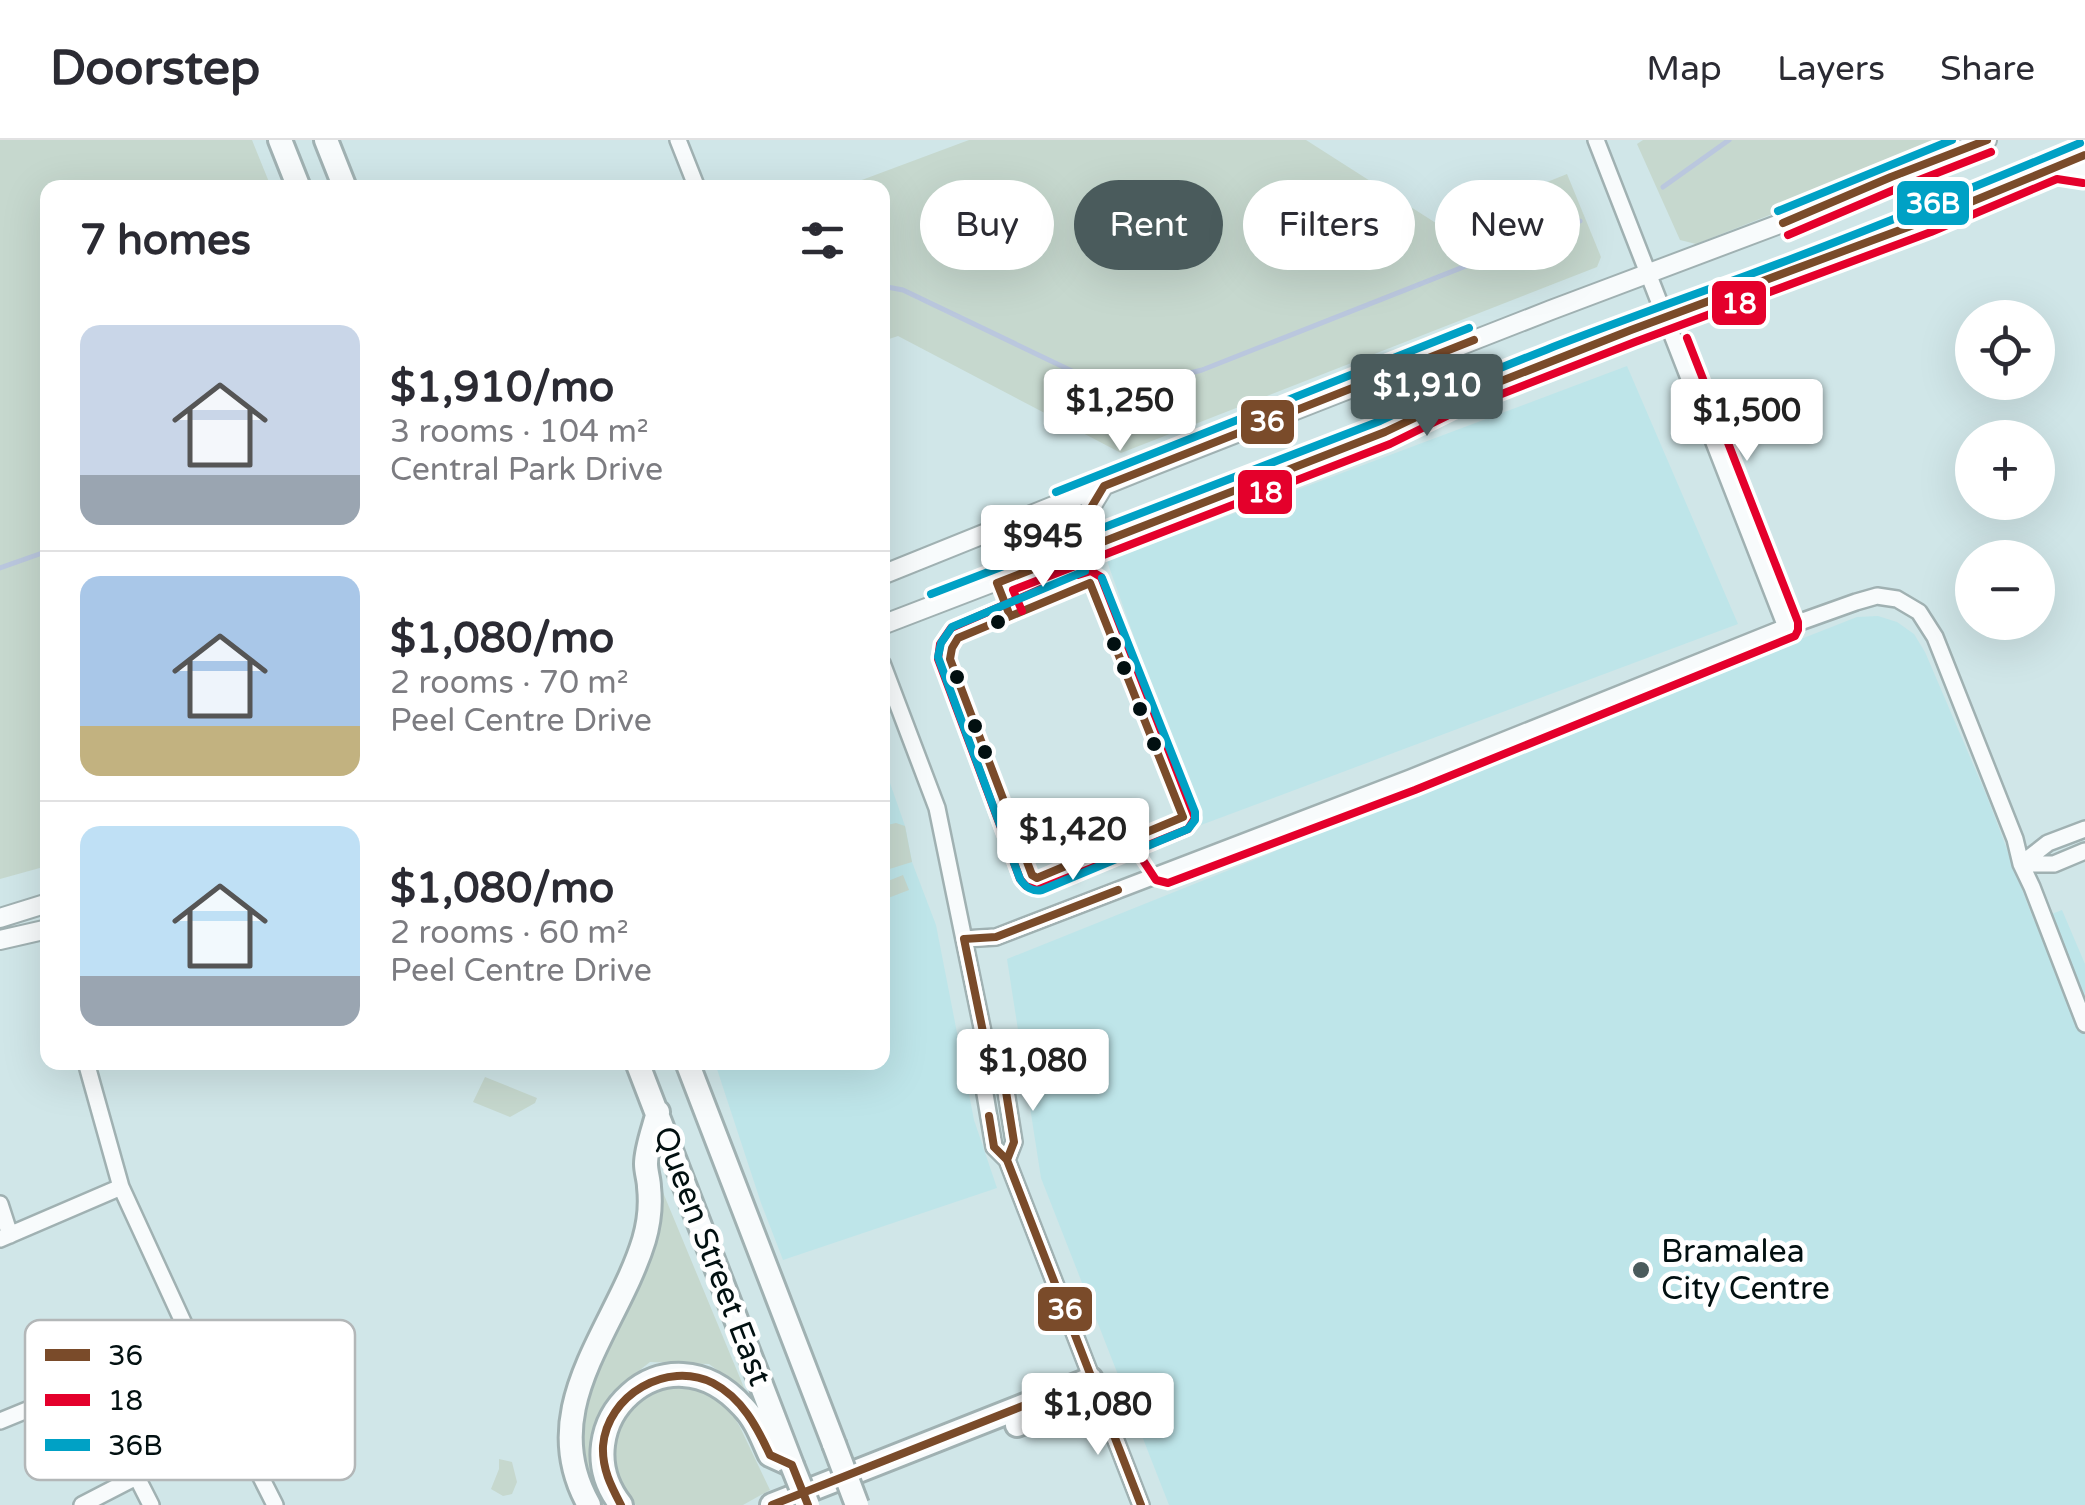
<!DOCTYPE html>
<meta charset="utf-8">
<style>
:root{--surface:#fff;--page:#f2f2f3;--text:#2b2b33;--muted:#7c7c81;--line:#e1e1e2;--accent:#4a5b5c}
body{margin:0;font-family:"Varela Round",sans-serif;background:var(--page);color:var(--text);height:100vh;display:flex;flex-direction:column;font-size:38px;white-space:nowrap}
*{box-sizing:border-box;margin:0}
p{font-size:32px;color:var(--muted)}
.icon{flex:none;width:55px;height:55px;fill:none;stroke:currentColor;stroke-width:2;stroke-linecap:round;stroke-linejoin:round}
.map{position:relative;flex:1;overflow:hidden}
.sheet{position:absolute;left:40px;top:40px;width:850px;height:890px;display:flex;flex-direction:column;background:var(--surface);border-radius:20px;box-shadow:0 10px 40px #0002}
.sheet>*{flex:none}
.banner{position:absolute;left:920px;top:40px;width:950px;height:90px;display:flex;gap:20px}
.tools{position:absolute;left:1955px;top:160px;display:grid;gap:20px}
.tools a{display:grid;place-items:center;width:100px;height:100px;border-radius:50%;background:var(--surface);box-shadow:0 10px 40px #0002;font-size:50px}
.price{position:absolute;translate:-50% -85px;padding:0 22px;border-radius:10px;background:#fff;color:#222;font-size:32px;line-height:65px;filter:drop-shadow(0 2px 5px #0008)}
.price::after{content:'';position:absolute;left:50%;top:60px;width:30px;height:22px;margin-left:-15px;background:inherit;clip-path:polygon(0 0,100% 0,50% 100%)}
.price.on{background:var(--accent);color:#fff}
ul{padding:0;list-style:none}
li{display:flex;align-items:center;gap:30px;height:250px;padding:0 40px}
li+li{border-top:2px solid var(--line)}
li span{display:grid;place-items:center;flex:none;width:280px;height:200px;border-radius:20px;color:#555}
li>.icon{margin-inline-start:auto}
span .icon{width:120px;height:120px;fill:#fffc;stroke-width:1}
li b{font-size:42px}
h2{display:flex;justify-content:space-between;align-items:center;height:120px;padding:0 40px;font-size:42px}
.pill{padding:0 35px;border-radius:45px;background:var(--surface);box-shadow:0 10px 40px #0002;font-size:35px;line-height:90px}
.pill.on{background:var(--accent);color:#fff}
header{display:flex;align-items:center;gap:60px;box-sizing:border-box;height:140px;padding:0 50px;background:var(--surface);border-bottom:2px solid var(--line)}
header strong{font-size:48px}
nav{display:flex;gap:55px;margin-inline-start:auto;font-size:35px}
.map>svg:first-child{display:block}
.built{fill:#bee5e9}
.green{fill:#c6d8ce}
.lines{fill:none;stroke-linecap:round;stroke-linejoin:round}
.stream{stroke:#bac7de;stroke-width:5}
.minor-casing{stroke:#a0b1b2;stroke-width:20}
.tertiary-casing{stroke:#a0b1b2;stroke-width:22}
.primary-casing{stroke:#a0b1b2;stroke-width:28}
.minor{stroke:#f8fbfc;stroke-width:15}
.tertiary{stroke:#f8fbfc;stroke-width:18}
.primary{stroke:#f8fbfc;stroke-width:22}
.primary-bridge-casing{stroke:#a0b1b2;stroke-width:28;stroke-linecap:butt}
.primary-bridge{stroke:#f8fbfc;stroke-width:22}
.bus-1-casing{stroke:#fff;stroke-width:15}
.bus-2-casing{stroke:#fff;stroke-width:15}
.bus-3-casing{stroke:#fff;stroke-width:15}
.bus-1{stroke:#7a4b2a;stroke-width:8}
.bus-2{stroke:#e4002b;stroke-width:8}
.bus-3{stroke:#00a1c5;stroke-width:8}
.bus-dot{fill:#021011;stroke:#fff;stroke-width:4}
.poi-dot{fill:#4a5b5c;stroke:#fff;stroke-width:4}
.labels{text-anchor:middle;dominant-baseline:central;stroke-width:10;stroke-linejoin:round;paint-order:stroke}
.poi-label{font-size:32px;fill:#021011;stroke:#fff;text-anchor:start}
.street-label{font-size:32px;fill:#021011;stroke:#fff}
.key{fill:#fff;stroke:#b3b7b8;stroke-width:2.5}
.key-label{font-size:28px;fill:#021011}
.line-badge{stroke:#fff;stroke-width:4}
.badge-label{font-size:28px;text-anchor:middle;font-weight:bold;fill:#fff}
</style>
<header>
<strong>Doorstep</strong>
<nav><a>Map</a><a>Layers</a><a>Share</a></nav>
</header>
<div class="map">
<svg width="2085" height="1365" viewBox="0 0 2085 1365">
<rect width="100%" height="100%" fill="#d0e6e8"/>
<path class="built" d="M1627,226L1738,484L1201,685L1107,421Z
M1878,476L1897,482L1914,494L1925,512L1988,659L2034,781L2062,770L2085,824V1365H1169L1041,1038L1007,819L1269,714L1331,685L1453,636L1857,477Z
M883,623L905,686L912,722L936,785L974,980L997,1048L783,1120L761,1063L715,923L882,922Z"/>
<path class="green" d="M0,0H252L271,47L48,48L47,726L0,739Z
M969,0H1306L1439,85L1567,34L1601,117L1597,127L1121,313L898,196L883,201L882,48L843,47Z
M1643,0H1960L1696,104L1680,100L1637,4Z
M896,683L905,686L912,722L883,731V686Z
M903,735L909,750L883,760V743Z
M485,937L537,958L535,963L510,977L473,962Z
M662,1050L745,1250L709,1224L650,1222L611,1253L592,1292L595,1341L609,1365H601L583,1320L582,1272L652,1101Z
M691,1244L724,1260L740,1287L770,1350L743,1365H636L625,1357L611,1325L614,1293L628,1265L658,1246Z
M499,1319L512,1322L517,1342L512,1354L503,1356L491,1349L499,1329Z"/>
<g class="lines">
<path class="stream" d="M1663,47L1729,0
M882,146L903,150L1074,232L1114,244H1146L1202,230L1580,81
M0,428L48,411"/>
<defs>
<path id="minor" d="M678,0L697,48
M1596,0L1786,487
M882,523L937,668L991,931L1004,939L1014,1002L1007,1020
M2021,724L2048,703L2085,689
M2021,724H2054L2085,711
M964,799L996,797L1410,638L1786,487L1856,462L1877,456L1897,459L1919,472L1935,497L2015,699L2021,724L2032,747L2085,884
M86,922L121,1047L190,1197L275,1365
M991,931L983,942L994,1007L1007,1020L1141,1365
M0,1064L10,1095
M0,1099L121,1047
M90,1245L151,1365
M0,1281L193,1202
M82,1365L138,1336"/>
<path id="tertiary" d="M2056,26L2085,31
M1071,413L1076,392L1103,347
M882,435L1155,325L1551,170L1822,68L1891,37L1987,0
M882,485L1385,292L1448,262L1665,177L1751,147L1927,80L2085,15
M0,778L48,763
M0,800L48,789"/>
<path id="primary" d="M280,0L299,48
M326,0L345,48
M637,922L792,1325
M687,922L834,1304
M1017,1285L1097,1254
M589,1365C534,1268 617,1189 644,1100C649,1083 651,1065 649,1047C649,1040 646,1032 646,1024C646,1008 654,988 658,972
M621,1365C559,1286 666,1181 743,1267C756,1280 762,1298 770,1315L792,1325
M772,1365L1091,1239"/>
</defs>
<use href="#minor" class="minor-casing"/>
<use href="#tertiary" class="tertiary-casing"/>
<use href="#primary" class="primary-casing"/>
<use href="#minor" class="minor"/>
<use href="#tertiary" class="tertiary"/>
<use href="#primary" class="primary"/>
<defs>
<path id="primary-bridge" d="M834,1304L857,1365
M792,1325L808,1365"/>
</defs>
<use href="#primary-bridge" class="primary-bridge-casing"/>
<use href="#primary-bridge" class="primary-bridge"/>
<defs>
<path id="bus-1" d="M1783,83L1891,37L1987,0
M1080,386L1104,346L1474,200
M1090,443L1183,677L1037,738L1032,735L950,519L952,508L958,498Z
M1010,476L997,443L1385,292L1448,262L1631,190L1927,80L2085,15
M989,976L994,1007L1007,1020L1141,1365
M1007,1020L1014,1002L1004,939L991,931L964,799L996,797L1118,750
M621,1365C611,1346 602,1329 603,1306C607,1255 667,1220 713,1243C742,1258 757,1287 770,1315L792,1325L808,1365
M772,1365L1091,1239"/>
<path id="bus-2" d="M1788,95L1896,49L1991,12
M1043,448L951,488L940,504L938,519L1020,739L1026,746L1037,750L1188,689L1195,678L1101,437L1091,431L1078,435
M1022,471L1013,450L1390,304L1453,273L1635,202L1931,92L2057,39L2083,43
M1131,702L1156,740L1168,743L1415,650L1795,496L1798,490V482L1687,198"/>
<path id="bus-3" d="M1778,71L1952,0
M1056,352L1469,188
M1085,431L952,487L941,503L938,517L1020,739C1025,747 1033,752 1042,750L1188,689L1195,680V672L1102,438
M931,454L1380,281C1499,224 1624,180 1748,135C1860,94 1970,49 2080,3"/>
</defs>
<use href="#bus-1" class="bus-1-casing"/>
<use href="#bus-2" class="bus-2-casing"/>
<use href="#bus-3" class="bus-3-casing"/>
<use href="#bus-1" class="bus-1"/>
<use href="#bus-2" class="bus-2"/>
<use href="#bus-3" class="bus-3"/>
</g>
<g class="bus-dot">
<circle cx="998" cy="482" r="9"/>
<circle cx="1114" cy="504" r="9"/>
<circle cx="1124" cy="528" r="9"/>
<circle cx="957" cy="537" r="9"/>
<circle cx="1140" cy="569" r="9"/>
<circle cx="975" cy="586" r="9"/>
<circle cx="1154" cy="604" r="9"/>
<circle cx="985" cy="612" r="9"/>
</g>
<circle class="poi-dot" cx="1641" cy="1130" r="10"/>
<g class="labels">
<g class="poi-label">
<text x="1661" y="1112">Bramalea<tspan x="1661" dy="37">City Centre</tspan></text>
</g>
<g class="street-label">
<text transform="translate(712 1116) rotate(69)">Queen Street East</text>
</g>
</g>
<rect x="25" y="1180" width="330" height="160" rx="15" class="key"/>
<rect x="45" y="1209" width="45" height="12" fill="#7a4b2a"/>
<rect x="45" y="1254" width="45" height="12" fill="#e4002b"/>
<rect x="45" y="1299" width="45" height="12" fill="#00a1c5"/>
<g class="key-label">
<text x="108" y="1225">36</text>
<text x="108" y="1270">18</text>
<text x="108" y="1315">36B</text>
</g>
<g class="line-badge">
<rect x="1895" y="39" width="76" height="48" rx="10" fill="#00a1c5"/>
<rect x="1710" y="139" width="58" height="48" rx="10" fill="#e4002b"/>
<rect x="1239" y="258" width="57" height="48" rx="10" fill="#7a4b2a"/>
<rect x="1236" y="328" width="58" height="48" rx="10" fill="#e4002b"/>
<rect x="1036" y="1145" width="58" height="48" rx="10" fill="#7a4b2a"/>
</g>
<g class="badge-label">
<text x="1933" y="73">36B</text>
<text x="1739" y="173">18</text>
<text x="1267" y="291">36</text>
<text x="1265" y="362">18</text>
<text x="1065" y="1179">36</text>
</g>
</svg>
<div class="tools">
<a><svg class="icon" aria-label="locate" viewBox="0 0 24 24"><circle cx="12" cy="12" r="6"/><path d="M12 2v4M12 18v4M2 12h4M18 12h4"/></svg></a>
<a>+</a>
<a>−</a>
</div>
<b class="price on" style="left:1427px;top:299px">$1,910</b>
<b class="price" style="left:1120px;top:314px">$1,250</b>
<b class="price" style="left:1747px;top:324px">$1,500</b>
<b class="price" style="left:1043px;top:450px">$945</b>
<b class="price" style="left:1073px;top:743px">$1,420</b>
<b class="price" style="left:1033px;top:974px">$1,080</b>
<b class="price" style="left:1098px;top:1318px">$1,080</b>
<div class="banner">
<a class="pill">Buy</a>
<a class="pill on">Rent</a>
<a class="pill">Filters</a>
<a class="pill">New</a>
</div>
<section class="sheet">
<h2>7 homes<svg class="icon" aria-label="filters" viewBox="0 0 24 24"><path d="M4 7h16M4 17h16"/><circle cx="9" cy="7" r="2"/><circle cx="15" cy="17" r="2"/></svg></h2>
<ul>
<li><span style="background:linear-gradient(#c9d6e8 75%,#9aa5b1 0)"><svg class="icon" aria-label="home" viewBox="0 0 24 24"><path d="M3 11l9-7 9 7M6 9v11h12V9"/></svg></span><div><b>$1,910/mo</b><p>3 rooms · 104 m²</p><p>Central Park Drive</p></div></li>
<li><span style="background:linear-gradient(#a9c7e8 75%,#c2b280 0)"><svg class="icon" aria-label="home" viewBox="0 0 24 24"><path d="M3 11l9-7 9 7M6 9v11h12V9"/></svg></span><div><b>$1,080/mo</b><p>2 rooms · 70 m²</p><p>Peel Centre Drive</p></div></li>
<li><span style="background:linear-gradient(#bfe0f5 75%,#9aa5b1 0)"><svg class="icon" aria-label="home" viewBox="0 0 24 24"><path d="M3 11l9-7 9 7M6 9v11h12V9"/></svg></span><div><b>$1,080/mo</b><p>2 rooms · 60 m²</p><p>Peel Centre Drive</p></div></li>
</ul>
</section>
</div>
